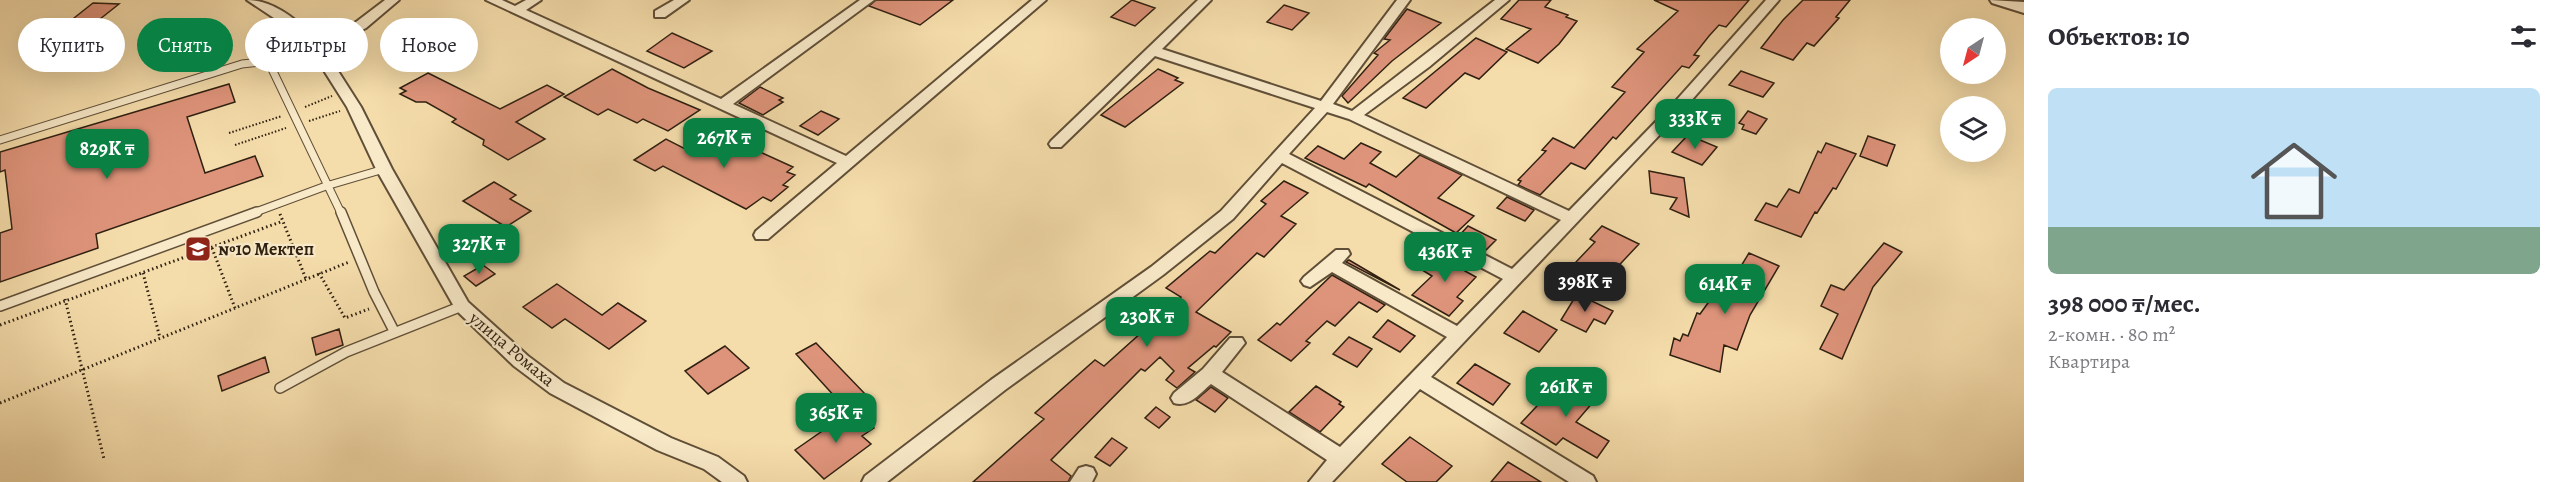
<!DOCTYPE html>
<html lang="ru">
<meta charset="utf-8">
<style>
:root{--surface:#fff;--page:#f7f7f7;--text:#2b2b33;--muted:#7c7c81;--accent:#0b8043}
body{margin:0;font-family:Alegreya,serif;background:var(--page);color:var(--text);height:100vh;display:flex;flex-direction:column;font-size:22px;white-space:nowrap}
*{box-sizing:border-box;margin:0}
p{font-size:20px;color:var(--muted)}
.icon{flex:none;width:33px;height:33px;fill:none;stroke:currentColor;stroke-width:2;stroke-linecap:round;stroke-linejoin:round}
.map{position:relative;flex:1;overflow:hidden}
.panel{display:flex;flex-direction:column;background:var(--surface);width:540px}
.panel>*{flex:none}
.top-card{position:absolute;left:18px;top:18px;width:570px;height:54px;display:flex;gap:12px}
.needle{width:39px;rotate:216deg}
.buttons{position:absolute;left:1940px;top:18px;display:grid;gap:12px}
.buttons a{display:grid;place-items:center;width:66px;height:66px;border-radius:50%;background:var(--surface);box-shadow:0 6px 24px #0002;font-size:30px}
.price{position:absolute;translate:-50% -51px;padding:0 14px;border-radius:12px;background:var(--accent);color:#fff;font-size:20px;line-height:39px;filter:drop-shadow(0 2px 3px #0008)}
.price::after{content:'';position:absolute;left:50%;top:36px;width:18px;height:14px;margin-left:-9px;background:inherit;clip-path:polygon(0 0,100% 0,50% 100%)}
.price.selected{background:#222;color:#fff}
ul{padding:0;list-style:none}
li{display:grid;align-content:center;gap:12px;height:318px;padding:0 24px}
li span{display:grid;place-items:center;height:186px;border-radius:9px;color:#555}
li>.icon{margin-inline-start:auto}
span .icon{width:108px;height:108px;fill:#fffc;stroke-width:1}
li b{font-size:26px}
h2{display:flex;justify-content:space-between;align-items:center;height:72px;padding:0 24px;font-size:26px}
.chip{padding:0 21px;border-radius:27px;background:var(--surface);box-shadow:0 6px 24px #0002;font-size:21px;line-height:54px}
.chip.selected{background:var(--accent);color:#fff}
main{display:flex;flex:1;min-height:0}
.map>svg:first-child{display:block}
.building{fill:#de947b;stroke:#2f2011;stroke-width:1.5}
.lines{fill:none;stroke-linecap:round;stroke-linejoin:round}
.lane-far1-casing{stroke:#604f38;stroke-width:9}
.lane-casing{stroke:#604f38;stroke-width:12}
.street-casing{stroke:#604f38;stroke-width:4}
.path-far1{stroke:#2f2011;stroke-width:2;stroke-dasharray:1.5 2;stroke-linecap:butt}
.path{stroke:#2f2011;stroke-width:3;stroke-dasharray:1.5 3;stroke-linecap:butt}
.lane-far1{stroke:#f8e9c8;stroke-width:7}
.lane{stroke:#f8e9c8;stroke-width:9}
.street{fill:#f8e9c8;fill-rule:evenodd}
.labels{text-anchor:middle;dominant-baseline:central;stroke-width:4.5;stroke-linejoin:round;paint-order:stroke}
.poi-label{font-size:18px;font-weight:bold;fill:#2f2011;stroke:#f8e9c8;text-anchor:start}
.street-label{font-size:18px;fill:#2f2011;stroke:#f8e9c8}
</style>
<main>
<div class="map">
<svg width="2024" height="482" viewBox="0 0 2024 482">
<rect width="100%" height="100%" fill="#f5ddab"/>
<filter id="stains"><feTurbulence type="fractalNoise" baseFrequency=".00333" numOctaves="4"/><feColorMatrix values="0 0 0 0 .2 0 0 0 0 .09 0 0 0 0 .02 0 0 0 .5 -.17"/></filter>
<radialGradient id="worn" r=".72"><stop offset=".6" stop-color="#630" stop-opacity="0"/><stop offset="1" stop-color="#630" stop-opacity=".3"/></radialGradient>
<path class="building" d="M876,0H953L920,25L869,6Z
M1132,0L1155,8L1135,26L1111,17Z
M1519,0H1551L1545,7L1568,15L1566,17L1577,21L1559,44L1538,63L1506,49L1531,29L1501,19Z
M1654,0H1749L1726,27L1719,25L1709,36L1694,55L1699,56L1689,68L1682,66L1616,139L1613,137L1585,169L1571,163L1540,195L1518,185L1521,181L1518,180L1546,151L1542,150L1553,138L1574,148L1625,92L1612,87L1644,52L1637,49L1678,11Z
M1803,0H1850L1836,17L1839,18L1814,46L1807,43L1793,60L1761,48L1783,20Z
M93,3L119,4L95,23L69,22Z
M1284,5L1309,13L1292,30L1267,22Z
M1407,9L1441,23L1392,61L1348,103L1342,96L1378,55L1374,53L1390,40L1384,39Z
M672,33L712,51L684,68L647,51Z
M1476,38L1507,52L1479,79L1465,73L1426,108L1403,98Z
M178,41L191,58L177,64L164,46Z
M612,69L648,88L700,110L668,131L643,119L637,123L608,109L598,115L564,97Z
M1158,69L1178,78L1175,80L1183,83L1125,127L1101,115Z
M1741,71L1774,83L1763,97L1729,85Z
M428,73L500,109L547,85L564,94L516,122L545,139L508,160L483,145L484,140L452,122L456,119L426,102H416L400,94L406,91L400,88Z
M229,84L235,102L187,117L205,173L255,156L263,176L96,234L98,248L0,282V233L12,229L5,170L0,172V152Z
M760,87L783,98L779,100L783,102L763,115L739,103Z
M821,111L839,119L818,135L800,126Z
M1748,111L1767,119L1756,134L1742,129L1744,125L1739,123Z
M1688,135L1717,147L1702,165L1672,152Z
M715,136L721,139L725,136L793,167L787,172L795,175L783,185L788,187L771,201L763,197L746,209L663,166L655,171L634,160L666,139L691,152Z
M1868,136L1895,145L1887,166L1860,156Z
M1361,143L1381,152L1370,163L1396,177L1420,155L1462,175L1438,198L1474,216L1456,233L1369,184L1366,187L1305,158L1318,146L1344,159Z
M1826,143L1856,154L1836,189L1833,188L1817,213L1815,212L1801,237L1755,220L1766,203L1777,207L1789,189L1799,193L1818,151L1821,153Z
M1649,171L1684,178L1689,217L1670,209L1677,198L1651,193Z
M1284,181L1308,193L1281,216L1296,224L1264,257L1257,253L1196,312L1231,332L1216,347L1214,346L1188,368L1195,372L1177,388L1166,380L1174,371L1160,357L1145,371L1141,369L1051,460L1071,476L1068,482H973L1044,419L1035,413L1095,360L1104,366L1181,297L1166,288L1210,251L1215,253L1266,204L1261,201Z
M494,182L516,195L510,199L531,211L506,227L463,201Z
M1507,197L1534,210L1525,221L1497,208Z
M1468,226L1496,240L1484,252L1457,238Z
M1602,226L1639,244L1607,278L1576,262L1595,242L1590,239Z
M1884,243L1902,252L1873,287L1842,359L1820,349L1838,314L1821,306L1831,285L1844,290Z
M1445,251L1471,265L1465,271L1476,277L1457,297L1463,301L1449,316L1412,295L1432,276L1422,270Z
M1749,253L1779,266L1750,315L1737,350L1724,345L1720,372L1670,355L1674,338L1680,341L1683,334L1688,336L1697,313L1700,314L1726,278L1732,281Z
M1349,260L1400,290L1346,262Z
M483,265L495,274L476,286L464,276Z
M1332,275L1385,305L1377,312L1359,302L1335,326L1327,321L1306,341L1310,343L1291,361L1258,340L1277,323L1280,325Z
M557,284L602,315L618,303L646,321L609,349L565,319L552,328L523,307Z
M1577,294L1613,311L1605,324L1594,319L1586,332L1561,320Z
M1523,311L1557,330L1539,352L1504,333Z
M1388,320L1415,336L1400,352L1373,337Z
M339,329L343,345L316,355L312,338Z
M1349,337L1372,349L1357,367L1333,354Z
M816,343L868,397L847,410L796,354Z
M725,346L749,368L708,394L685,371Z
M265,357L269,372L222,391L218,376Z
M1475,364L1510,384L1493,405L1457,383Z
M1565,376L1595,394L1590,399L1594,401L1576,422L1609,441L1597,458L1563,438L1556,445L1521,423Z
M1316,386L1341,402L1339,404L1344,407L1320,432L1289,412Z
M1211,387L1228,398L1215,412L1196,400Z
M1156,407L1170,417L1159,428L1145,418Z
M854,409L874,428L862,436L871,444L824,479L795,450Z
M1410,437L1452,466L1436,482H1407L1382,464Z
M1112,438L1127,448L1110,466L1095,457Z
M1508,462L1541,482H1491Z"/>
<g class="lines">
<defs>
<path id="lane-far1" d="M0,140L242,64L260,62L271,67L341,213
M253,213L326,186L384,169"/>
<path id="lane" d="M341,212L374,292L394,331
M0,306L257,212
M280,388L346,352L462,306"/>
<path id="street" d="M247,0C275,0 300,22 318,42L356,22L385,0H399L366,28L324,49L361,107L392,169L468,302L528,356L564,383L671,438L718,457L744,476L747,482H722L704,469L657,450L550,393L514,366L456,310L376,169L347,107L311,50L292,30Z
M486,0H502L515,6L526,0H541L526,10L721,99L860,0H874L733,104L846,156L1032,0H1046L768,239H756L754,235L756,231L837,163Z
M674,0H689L665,17H655V11Z
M1198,0H1211L1162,49L1321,101L1397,0H1410L1333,104L1352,111L1495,0H1509L1429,67L1364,115L1569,211L1673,104L1766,0H1779L1683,110L1431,377L1593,476L1596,482H1569L1420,389L1332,482H1309L1327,460L1211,384C1200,393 1189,408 1174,403L1171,398L1174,393L1203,369L1230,338H1242L1245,343L1222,372L1340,447L1447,337L1332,272L1310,287L1304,285L1301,281L1304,277L1336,250H1348L1350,254L1342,263L1457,326L1503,279L1282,163L1233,219L1163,275L1005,390L887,482H862L865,476L991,380L1151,267L1221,211L1315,108L1155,56L1061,147H1051L1049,144L1051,141ZM1327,112L1349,119L1561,220L1512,269L1289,154Z
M1990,0L2024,2V13L1992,3Z
M1086,466L1093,468L1096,474L1092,482H1070L1079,468Z"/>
</defs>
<use href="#lane-far1" class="lane-far1-casing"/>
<use href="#lane" class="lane-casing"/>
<use href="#street" class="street-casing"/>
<path class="path-far1" d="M305,107L332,96
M309,121L340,111
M229,133L282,116
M235,145L286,128"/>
<path class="path" d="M280,214L306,279
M212,248L235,308
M143,273L160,338
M319,273L345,318L369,309
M65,299L104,459
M0,325L283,221
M0,403L349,262"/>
<use href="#lane-far1" class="lane-far1"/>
<use href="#lane" class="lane"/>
<use href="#street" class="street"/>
</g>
<defs>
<symbol id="school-square" viewBox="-11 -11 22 22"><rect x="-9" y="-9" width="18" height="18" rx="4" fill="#8f2418" stroke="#f8e9c8"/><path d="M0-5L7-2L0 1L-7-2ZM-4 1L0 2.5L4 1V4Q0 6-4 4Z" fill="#fff"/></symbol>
</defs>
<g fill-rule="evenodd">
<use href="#school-square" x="183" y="234" width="30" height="30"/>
</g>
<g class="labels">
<g class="poi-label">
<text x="218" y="249">№10 Мектеп</text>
</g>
<g class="street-label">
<text transform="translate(512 349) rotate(40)">улица Ромаха</text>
</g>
</g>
<rect width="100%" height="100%" filter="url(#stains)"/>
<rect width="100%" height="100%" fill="url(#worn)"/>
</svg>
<div class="buttons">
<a><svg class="needle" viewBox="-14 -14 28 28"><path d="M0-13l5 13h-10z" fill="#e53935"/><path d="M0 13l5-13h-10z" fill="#7c7c81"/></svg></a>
<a><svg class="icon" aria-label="layers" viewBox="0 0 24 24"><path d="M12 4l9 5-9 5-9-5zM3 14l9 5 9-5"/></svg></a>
</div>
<b class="price" style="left:1695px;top:150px">333K ₸</b>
<b class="price" style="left:724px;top:169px">267K ₸</b>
<b class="price" style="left:107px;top:180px">829K ₸</b>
<b class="price" style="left:479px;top:275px">327K ₸</b>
<b class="price" style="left:1445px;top:283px">436K ₸</b>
<b class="price selected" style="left:1585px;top:313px">398K ₸</b>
<b class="price" style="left:1725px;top:315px">614K ₸</b>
<b class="price" style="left:1147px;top:348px">230K ₸</b>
<b class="price" style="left:1566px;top:418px">261K ₸</b>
<b class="price" style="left:836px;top:444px">365K ₸</b>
<div class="top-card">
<a class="chip">Купить</a>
<a class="chip selected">Снять</a>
<a class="chip">Фильтры</a>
<a class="chip">Новое</a>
</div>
</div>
<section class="panel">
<h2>Объектов: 10<svg class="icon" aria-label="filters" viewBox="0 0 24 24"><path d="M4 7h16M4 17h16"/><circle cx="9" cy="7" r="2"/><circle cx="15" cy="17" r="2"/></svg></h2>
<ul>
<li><span style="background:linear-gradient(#bfe0f5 75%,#7fa58c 0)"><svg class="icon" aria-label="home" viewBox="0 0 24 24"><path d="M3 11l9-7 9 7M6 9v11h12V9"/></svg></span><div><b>398 000 ₸/мес.</b><p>2-комн. · 80 m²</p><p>Квартира</p></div></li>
</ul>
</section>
</main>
